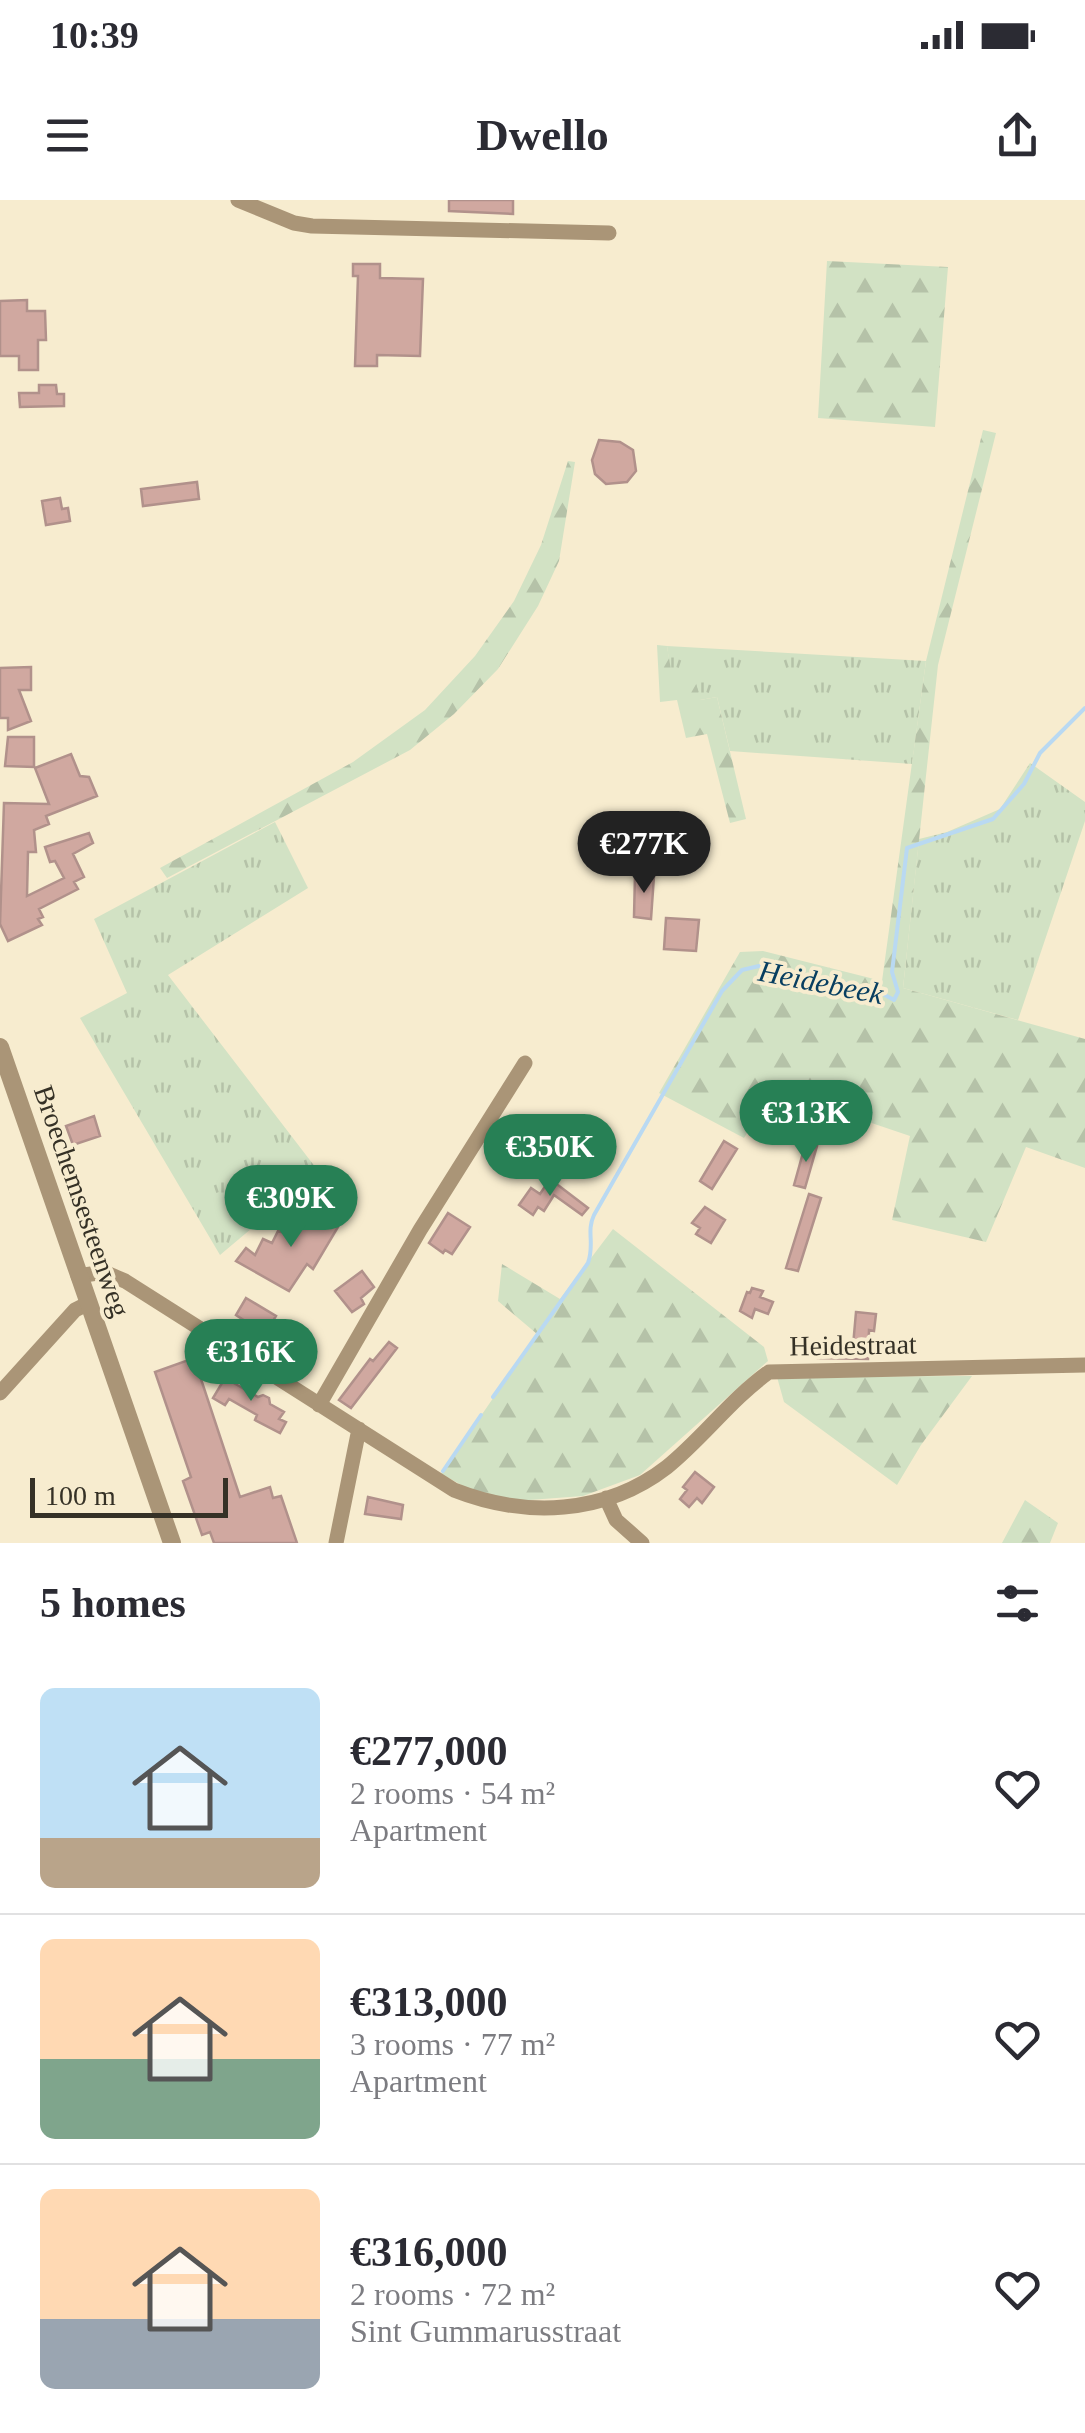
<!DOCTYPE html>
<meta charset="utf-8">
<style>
:root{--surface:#fff;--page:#f7f7f7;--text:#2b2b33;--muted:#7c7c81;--line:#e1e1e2;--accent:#278055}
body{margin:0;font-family:"Times New Roman",serif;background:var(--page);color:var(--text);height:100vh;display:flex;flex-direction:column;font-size:38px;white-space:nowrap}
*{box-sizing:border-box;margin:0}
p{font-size:32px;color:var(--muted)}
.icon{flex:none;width:55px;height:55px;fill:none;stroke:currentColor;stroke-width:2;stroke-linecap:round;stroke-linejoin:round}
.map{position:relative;height:1343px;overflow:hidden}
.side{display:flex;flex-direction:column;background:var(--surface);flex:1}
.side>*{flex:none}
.scale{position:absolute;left:30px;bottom:25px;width:198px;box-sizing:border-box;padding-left:10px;border:5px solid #353126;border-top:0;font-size:28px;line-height:35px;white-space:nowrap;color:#353126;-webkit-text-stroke:8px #f7eccf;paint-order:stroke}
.price{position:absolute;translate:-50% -85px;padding:0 22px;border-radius:35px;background:var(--accent);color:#fff;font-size:32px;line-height:65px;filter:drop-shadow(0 2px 5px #0008)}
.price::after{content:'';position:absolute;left:50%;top:60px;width:30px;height:22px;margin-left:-15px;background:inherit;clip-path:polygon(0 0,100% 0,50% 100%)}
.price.selected{background:#222;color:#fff}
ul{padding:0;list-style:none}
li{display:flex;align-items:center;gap:30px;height:250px;padding:0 40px}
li+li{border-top:2px solid var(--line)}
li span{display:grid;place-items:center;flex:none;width:280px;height:200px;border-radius:15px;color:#555}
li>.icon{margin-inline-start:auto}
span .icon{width:120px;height:120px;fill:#fffc;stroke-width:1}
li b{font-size:42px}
h2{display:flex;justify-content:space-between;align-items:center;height:120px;padding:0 40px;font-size:42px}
.status{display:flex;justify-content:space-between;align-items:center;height:70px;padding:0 50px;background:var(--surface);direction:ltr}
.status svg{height:28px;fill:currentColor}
header{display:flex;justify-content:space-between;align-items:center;height:130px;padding:0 40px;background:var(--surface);font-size:45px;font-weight:800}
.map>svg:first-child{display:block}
.grass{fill:url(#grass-tufts)}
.forest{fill:url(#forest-firs)}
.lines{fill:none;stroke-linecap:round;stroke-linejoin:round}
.stream{stroke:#b9d9f2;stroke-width:4}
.building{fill:#d0a8a0;stroke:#b1918b;stroke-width:2.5}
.minor{stroke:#aa9577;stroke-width:15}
.tertiary{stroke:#aa9577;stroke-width:18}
.labels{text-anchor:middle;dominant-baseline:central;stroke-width:8;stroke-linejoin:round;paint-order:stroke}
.street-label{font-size:28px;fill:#353126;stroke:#f7eccf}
.water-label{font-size:30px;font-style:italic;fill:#083e60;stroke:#f7eccf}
</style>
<div class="status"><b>10:39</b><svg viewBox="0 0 49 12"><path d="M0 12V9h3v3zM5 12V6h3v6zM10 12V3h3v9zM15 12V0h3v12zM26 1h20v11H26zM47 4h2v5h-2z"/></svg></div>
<header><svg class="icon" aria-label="menu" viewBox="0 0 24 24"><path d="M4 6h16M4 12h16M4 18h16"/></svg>Dwello<svg class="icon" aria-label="share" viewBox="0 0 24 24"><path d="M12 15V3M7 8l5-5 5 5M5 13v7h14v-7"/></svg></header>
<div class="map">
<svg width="1085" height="1343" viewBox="0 0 1085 1343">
<defs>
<pattern id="grass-tufts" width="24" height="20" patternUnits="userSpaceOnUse" patternTransform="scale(2.5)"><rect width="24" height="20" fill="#d2e2c4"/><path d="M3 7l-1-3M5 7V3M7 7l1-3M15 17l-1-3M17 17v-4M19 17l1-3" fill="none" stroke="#b5c2a8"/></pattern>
<pattern id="forest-firs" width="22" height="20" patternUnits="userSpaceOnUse" patternTransform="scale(2.5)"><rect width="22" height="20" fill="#d2e2c4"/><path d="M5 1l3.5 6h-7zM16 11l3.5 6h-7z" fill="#b5c2a8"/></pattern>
</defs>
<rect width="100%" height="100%" fill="#f7eccf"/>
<path class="grass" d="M667,446L926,461L912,564L730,551L717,497L700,500L672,482Z
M1030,563L1085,602V621L1018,820L903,788L919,639L947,632L1000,609Z
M275,622L308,688L168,775L319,972L220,1055L80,818L127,793L94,719Z"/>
<path class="forest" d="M827,61L948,67L935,227L818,218Z
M983,230L996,233L938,465L903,788L1085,839V968L1026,947L986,1042L892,1020L910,936L774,890L744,938L659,893L740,752L763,751L882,781L926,461Z
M568,261L575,262L559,361L538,406L498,469L454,514L410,550L167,678L160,668L353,562L425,510L475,456L514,401L541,345Z
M657,445L667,446L673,482L695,479L700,500L717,497L746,619L730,623L707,534L686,538L677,500L660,502Z
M613,1029L764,1147L768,1161L640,1275L583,1296L516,1301L469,1289L441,1274L537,1134L498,1101L502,1064L560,1099Z
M972,1176L921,1245L897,1285L784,1202L777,1177Z
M1025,1300L1058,1323L1050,1343H1002Z"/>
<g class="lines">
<path class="stream" d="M493,1197L588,1063C595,1043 586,1032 594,1015L722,791L742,770L759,766L784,773L872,788L894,800L898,792L892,772L907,648L993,619L1024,584L1040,553L1085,508
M443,1271L481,1215"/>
</g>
<path class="building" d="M449,0H513V14L449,11Z
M353,64H380V78L423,79L420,156L377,155V166H355L358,76H353Z
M27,100V111H45L46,140H38V170H19V156H0V101Z
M39,185H56L57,194H64V206L20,207L19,193H39Z
M599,240L620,242L633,250L636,271L627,282L606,284L595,274L592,260Z
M197,282L199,299L143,306L141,289Z
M60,298L62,309L68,308L70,321L46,325L42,301Z
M31,467V490H19L31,521L8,530V518H0V468Z
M8,537H34V567L5,566Z
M71,554L80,576L89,577L97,596L46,616L49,624L34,630L36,652H28L27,696L64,678L55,661L50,662L45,647L89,633L93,643L73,654L84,677L74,682L78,689L39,709L43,717L38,719L42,725L8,741L0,724L4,603L49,604L35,568Z
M635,674L654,676L651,719L634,717Z
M666,718L699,720L696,751L664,749Z
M94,916L100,936L73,945L66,926Z
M724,941L737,949L712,989L700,981Z
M806,942L817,946L805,988L794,985Z
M550,979L588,1008L582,1015L554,995L544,1011L538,1007L533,1015L519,1005L531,988L540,994Z
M809,994L821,998L798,1071L786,1068Z
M302,1006L338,1027L313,1069L307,1064L289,1091L236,1061L246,1048L255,1055L263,1039L272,1043L278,1031L285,1033Z
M705,1007L725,1020L711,1043L696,1034L700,1028L692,1023Z
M448,1013L470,1027L452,1054L445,1050L443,1053L429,1043Z
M362,1071L374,1087L361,1098L364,1104L352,1112L335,1091Z
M752,1088L763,1091L760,1097L773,1102L768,1114L755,1109L752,1118L740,1111L747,1092L750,1093Z
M246,1098L276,1116L265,1134L236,1115Z
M856,1112L876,1114L874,1131L869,1130L868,1159L818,1158L819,1144L853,1146Z
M389,1142L397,1148L351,1208L339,1200L370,1159L373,1161Z
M194,1158L240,1297L270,1287L273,1298L281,1296L297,1343H214L210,1332L202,1335L183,1281L191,1277L155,1172Z
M225,1178L258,1197L263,1195L269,1198L270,1204L284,1212L279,1219L286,1222L280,1233L255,1220L257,1215L229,1199L225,1205L213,1198Z
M695,1272L714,1287L702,1303L697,1298L689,1307L680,1299L687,1290L683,1287Z
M368,1297L403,1305L401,1319L365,1314Z"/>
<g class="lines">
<path class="minor" d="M238,0L294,23L312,26L609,33
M78,1076L104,1072L125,1081L454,1290C525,1318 605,1315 667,1267C703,1238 731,1199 769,1172L1085,1165
M0,1193L75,1110L87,1104
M319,1205L420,1030L525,863
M606,1298L616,1320L642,1343
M336,1343L359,1229"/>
<path class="tertiary" d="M0,847L172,1343"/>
</g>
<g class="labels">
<g class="street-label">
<text transform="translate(82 1001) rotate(71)">Broechemsesteenweg</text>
<text transform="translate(853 1145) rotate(-1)">Heidestraat</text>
</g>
<g class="water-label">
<text transform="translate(821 782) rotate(11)">Heidebeek</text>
</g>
</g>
</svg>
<div class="scale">100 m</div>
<b class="price selected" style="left:644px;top:696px">€277K</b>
<b class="price" style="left:806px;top:965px">€313K</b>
<b class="price" style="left:550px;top:999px">€350K</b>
<b class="price" style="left:291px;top:1050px">€309K</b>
<b class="price" style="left:251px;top:1204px">€316K</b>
</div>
<section class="side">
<h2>5 homes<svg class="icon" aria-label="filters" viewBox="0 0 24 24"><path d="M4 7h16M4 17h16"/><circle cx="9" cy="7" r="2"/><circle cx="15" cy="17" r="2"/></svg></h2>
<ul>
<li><span style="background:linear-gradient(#bfe0f5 75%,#b9a48a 0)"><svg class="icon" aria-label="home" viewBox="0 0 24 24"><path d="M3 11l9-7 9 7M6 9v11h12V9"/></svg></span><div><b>€277,000</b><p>2 rooms · 54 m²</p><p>Apartment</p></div><svg class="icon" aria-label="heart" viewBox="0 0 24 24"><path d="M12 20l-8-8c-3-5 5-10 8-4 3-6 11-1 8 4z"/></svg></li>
<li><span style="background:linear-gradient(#ffd9b3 60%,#7fa58c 0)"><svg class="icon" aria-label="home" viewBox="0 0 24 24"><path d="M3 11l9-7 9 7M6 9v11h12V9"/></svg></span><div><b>€313,000</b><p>3 rooms · 77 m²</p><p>Apartment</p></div><svg class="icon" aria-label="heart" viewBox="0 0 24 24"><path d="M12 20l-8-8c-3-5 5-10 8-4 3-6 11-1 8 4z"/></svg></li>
<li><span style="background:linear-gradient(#ffd9b3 65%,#9aa5b1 0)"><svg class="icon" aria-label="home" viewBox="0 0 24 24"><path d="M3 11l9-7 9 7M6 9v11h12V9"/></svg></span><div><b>€316,000</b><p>2 rooms · 72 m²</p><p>Sint Gummarusstraat</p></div><svg class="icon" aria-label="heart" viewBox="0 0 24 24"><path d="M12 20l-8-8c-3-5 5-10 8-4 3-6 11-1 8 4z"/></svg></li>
</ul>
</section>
